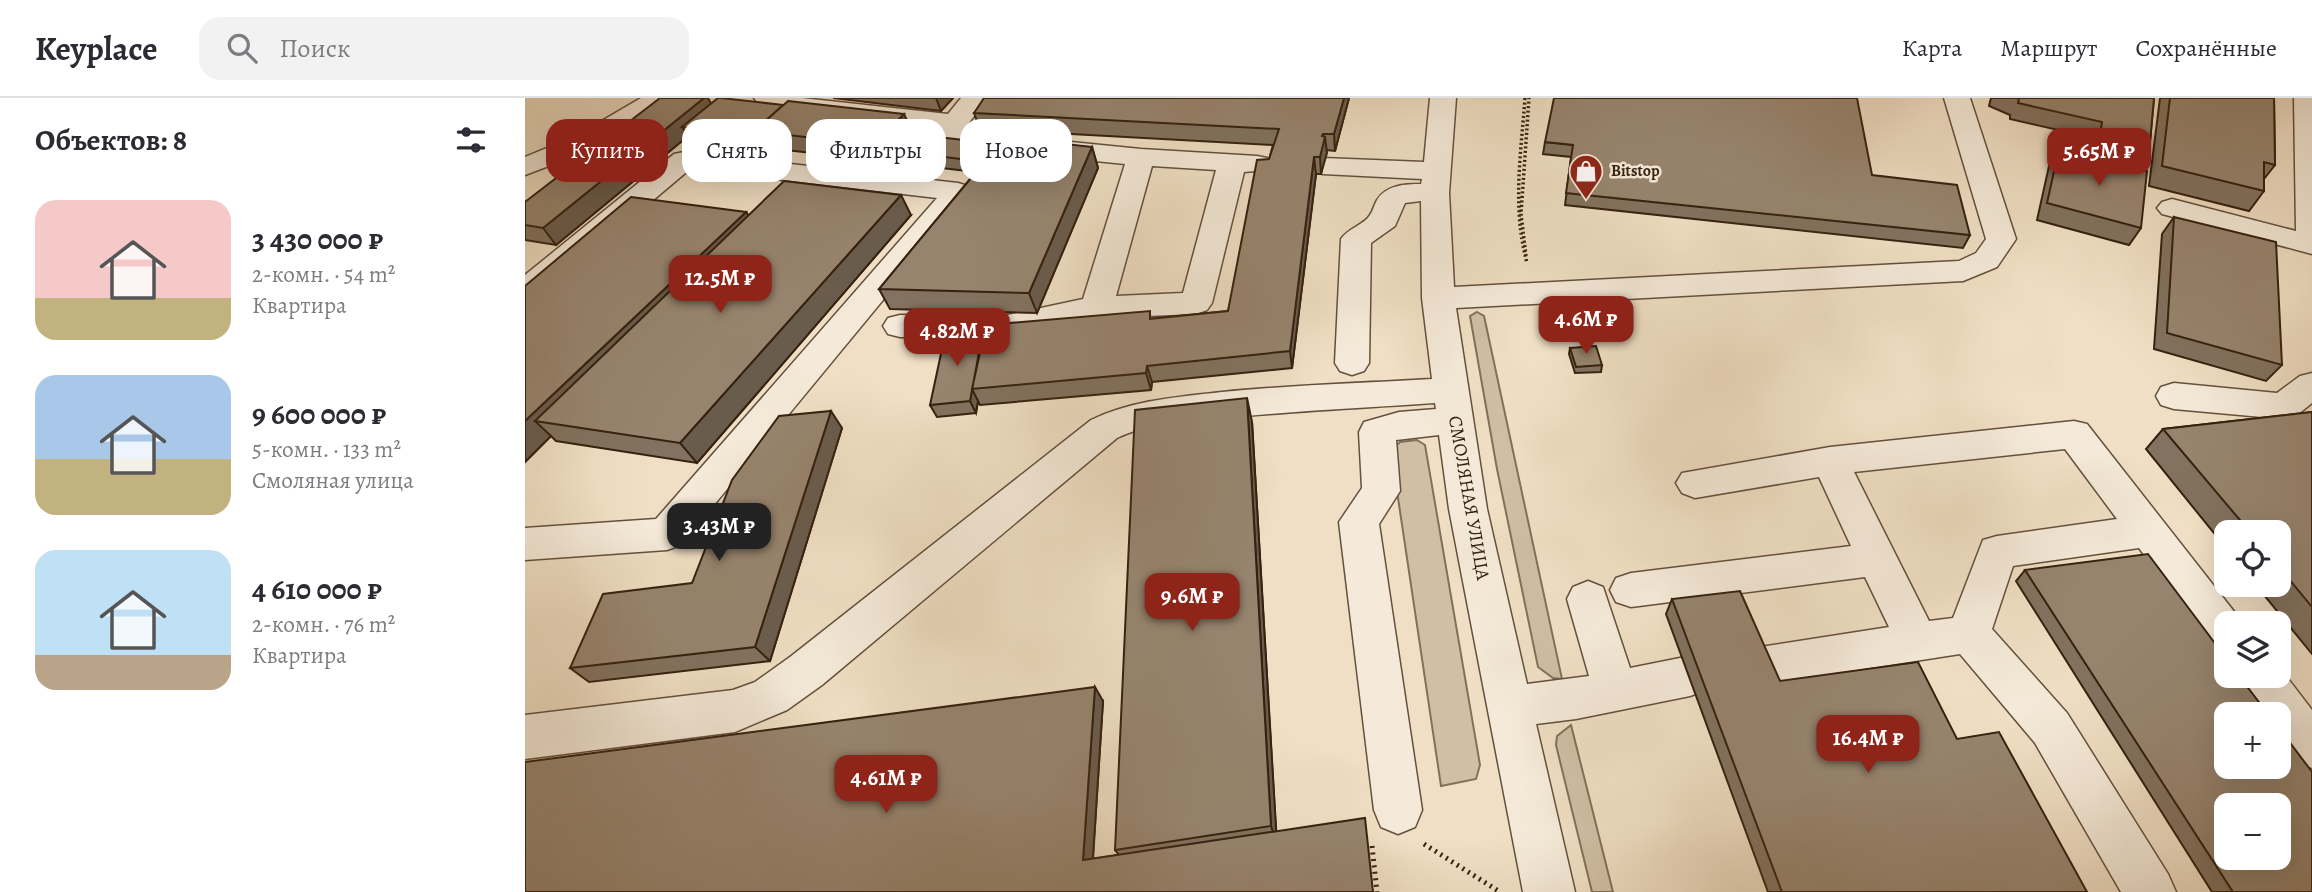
<!DOCTYPE html>
<html lang="ru">
<meta charset="utf-8">
<style>
:root{--surface:#fff;--page:#f2f2f3;--text:#2b2b33;--muted:#7c7c81;--line:#e1e1e2;--accent:#8f2418}
body{margin:0;font-family:Alegreya,serif;background:var(--page);color:var(--text);height:100vh;display:flex;flex-direction:column;font-size:26px;white-space:nowrap}
*{box-sizing:border-box;margin:0}
p{font-size:23px;color:var(--muted)}
.icon{flex:none;width:38px;height:38px;fill:none;stroke:currentColor;stroke-width:2;stroke-linecap:round;stroke-linejoin:round}
.map{position:relative;flex:1;overflow:hidden}
.drawer{display:flex;flex-direction:column;background:var(--surface);width:525px}
.drawer>*{flex:none}
.banner{position:absolute;left:21px;top:21px;width:665px;height:63px;display:flex;gap:14px}
.controls{position:absolute;left:1689px;top:422px;display:grid;gap:14px}
.controls a{display:grid;place-items:center;width:77px;height:77px;border-radius:14px;background:var(--surface);box-shadow:0 7px 28px #0002;font-size:35px}
.price{position:absolute;translate:-50% -60px;padding:0 16px;border-radius:14px;background:var(--accent);color:#fff;font-size:23px;line-height:46px;filter:drop-shadow(0 2px 4px #0008)}
.price::after{content:'';position:absolute;left:50%;top:42px;width:21px;height:16px;margin-left:-10px;background:inherit;clip-path:polygon(0 0,100% 0,50% 100%)}
.price.current{background:#222;color:#fff}
ul{padding:0;list-style:none}
li{display:flex;align-items:center;gap:21px;height:175px;padding:0 35px}
li span{display:grid;place-items:center;flex:none;width:196px;height:140px;border-radius:21px;color:#555}
li>.icon{margin-inline-start:auto}
span .icon{width:84px;height:84px;fill:#fffc;stroke-width:1}
li b{font-size:30px}
h2{display:flex;justify-content:space-between;align-items:center;height:84px;padding:0 35px;font-size:30px}
.chip{padding:0 24px;border-radius:21px;background:var(--surface);box-shadow:0 7px 28px #0002;font-size:24px;line-height:63px}
.chip.current{background:var(--accent);color:#fff}
header{display:flex;align-items:center;gap:42px;box-sizing:border-box;height:98px;padding:0 35px;background:var(--surface);border-bottom:2px solid var(--line)}
header strong{font-size:33px}
nav{display:flex;gap:38px;margin-inline-start:auto;font-size:24px}
.search{width:490px;height:63px;background:var(--page);display:flex;align-items:center;gap:18px;box-sizing:border-box;padding:0 24px;border-radius:21px;color:var(--muted);font-size:26px}
main{display:flex;flex:1;min-height:0}
.map>svg:first-child{display:block}
.green{fill:#d0bfa5;stroke:#83705a;stroke-width:2}
.lines{fill:none;stroke-linecap:round;stroke-linejoin:round}
.minor-casing{stroke:#64503d;stroke-width:3}
.path-far1{stroke:#362110;stroke-width:3.5;stroke-dasharray:2 2.5;stroke-linecap:butt}
.path{stroke:#362110;stroke-width:5;stroke-dasharray:2 4.5;stroke-linecap:butt}
.minor{fill:#f5ead9;fill-rule:evenodd}
.wall{fill:#82725f;stroke:#362110;stroke-width:2}
.shaded-wall{fill:#6a5c4d;stroke:#362110;stroke-width:2}
.building{fill:#97846e;stroke:#362110;stroke-width:2;fill-rule:evenodd}
.labels{text-anchor:middle;dominant-baseline:central;stroke-width:5;stroke-linejoin:round;paint-order:stroke}
.far-poi-label{font-size:16px;font-weight:bold;fill:#362110;stroke:#f5ead9;text-anchor:start}
.street-label{font-size:19px;fill:#362110;stroke:#f5ead9}
</style>
<header>
<strong>Keyplace</strong>
<div class="search"><svg class="icon" aria-label="search" viewBox="0 0 24 24"><circle cx="10" cy="10" r="6"/><path d="M15 15l6 6"/></svg>Поиск</div>
<nav><a>Карта</a><a>Маршрут</a><a>Сохранённые</a></nav>
</header>
<main>
<section class="drawer">
<h2>Объектов: 8<svg class="icon" aria-label="filters" viewBox="0 0 24 24"><path d="M4 7h16M4 17h16"/><circle cx="9" cy="7" r="2"/><circle cx="15" cy="17" r="2"/></svg></h2>
<ul>
<li><span style="background:linear-gradient(#f6c9c9 70%,#c2b280 0)"><svg class="icon" aria-label="home" viewBox="0 0 24 24"><path d="M3 11l9-7 9 7M6 9v11h12V9"/></svg></span><div><b>3 430 000 ₽</b><p>2-комн. · 54 m²</p><p>Квартира</p></div></li>
<li><span style="background:linear-gradient(#a9c7e8 60%,#c2b280 0)"><svg class="icon" aria-label="home" viewBox="0 0 24 24"><path d="M3 11l9-7 9 7M6 9v11h12V9"/></svg></span><div><b>9 600 000 ₽</b><p>5-комн. · 133 m²</p><p>Смоляная улица</p></div></li>
<li><span style="background:linear-gradient(#bfe0f5 75%,#b9a48a 0)"><svg class="icon" aria-label="home" viewBox="0 0 24 24"><path d="M3 11l9-7 9 7M6 9v11h12V9"/></svg></span><div><b>4 610 000 ₽</b><p>2-комн. · 76 m²</p><p>Квартира</p></div></li>
</ul>
</section>
<div class="map">
<svg width="1787" height="794" viewBox="0 0 1787 794">
<rect width="100%" height="100%" fill="#f0dfc4"/>
<filter id="stains"><feTurbulence type="fractalNoise" baseFrequency=".00286" numOctaves="4"/><feColorMatrix values="0 0 0 0 .2 0 0 0 0 .09 0 0 0 0 .02 0 0 0 .5 -.17"/></filter>
<radialGradient id="worn" r=".72"><stop offset=".6" stop-color="#630" stop-opacity="0"/><stop offset="1" stop-color="#630" stop-opacity=".3"/></radialGradient>
<path class="green" d="M952,214L959,218L1037,581L1028,580L1013,569L972,371L945,218Z
M892,342L900,347L955,667L951,681L916,688L866,353L875,344Z
M1046,627L1088,794H1067L1031,647L1032,638Z"/>
<g class="lines">
<defs>
<path id="minor" d="M116,0H147L143,5L71,50L0,77V59L51,38Z
M229,0H277L423,16L436,0H463L443,26L445,34L616,51L732,58L742,60L746,66L742,72L719,74L687,205L682,212L671,216L572,220L473,241L375,239L363,236L358,228L363,220L375,217L473,219L558,201L600,66L440,50L422,44L418,32L252,13L233,5ZM627,68L691,72L658,195L591,198Z
M905,0H931L924,95L929,189L1434,163L1451,155L1461,141L1419,0H1445L1491,141L1472,169L1438,183L931,210L962,411L1002,586L1064,578L1042,501L1048,489L1063,483L1078,489L1105,570L1165,558L1181,564L1187,578L1181,592L1165,598L1051,621L1011,626L1050,794H998L924,411L914,337L871,342L875,393L854,426L897,712L890,729L873,736L856,729L849,712L814,424L837,390L834,334L839,324L874,314L911,311L910,305C837,310 764,313 691,321C657,324 623,325 592,340L297,587L262,612L210,634L0,661V617L208,592L230,584L265,559L566,322C608,302 652,299 697,294C767,287 837,285 907,281L897,200L896,103L880,105L870,128L846,145L844,265L839,273L827,277L815,273L810,265L816,141C823,130 839,127 845,117C848,113 849,107 852,102C861,87 880,86 896,86L897,81L798,76L788,74L784,68L788,62L798,60L899,64Z
M1769,0H1787V156L1637,116L1632,110L1637,104L1647,101L1771,133Z
M159,54L433,85L443,88L447,94L156,447L142,452L0,462V430L131,421L412,100L165,71L11,201L0,204V177L149,56Z
M1787,275V305L1772,317L1759,321L1649,311L1636,307L1631,298L1636,289L1649,285L1752,295L1775,278Z
M1549,323L1562,326L1718,525H1701V554L1686,548L1614,450L1488,468L1467,531L1542,615L1643,776L1651,794H1596L1510,645L1435,556L1235,587L1219,582L1213,568L1219,554L1235,549L1364,529L1340,479L1106,509L1091,504L1085,492L1091,480L1106,475L1326,448L1294,379L1170,400L1157,395L1151,385L1157,375L1305,349ZM1540,351L1592,421L1472,438L1458,442L1428,520L1404,523L1329,374Z
M1754,569L1787,612V670C1758,659 1754,645 1754,616H1736L1712,578H1754Z"/>
</defs>
<use href="#minor" class="minor-casing"/>
<path class="path-far1" d="M1000,0C996,56 987,110 1002,165
M1001,158L996,116L1004,0"/>
<path class="path" d="M899,746L975,794
M847,748L852,794"/>
<use href="#minor" class="minor"/>
</g>
<path class="wall" d="M308,0H428L416,13Z
M824,0L810,53L801,52L796,76H791L767,270L627,284L626,292L455,307L453,303L451,315L412,319L405,307L458,233L459,237L703,213L748,47L455,31L449,15Z
M1466,0H1629L1624,55L1614,70L1616,130L1604,147L1512,122L1524,68L1534,51L1565,59L1568,40L1485,21V17L1464,8Z
M1635,0H1749L1750,67L1739,81V93L1724,113L1624,88Z
M186,6L387,33L379,40L400,43L567,49L573,70L512,215L365,211L354,191L451,74L165,41L163,38L31,147L0,142V104Z
M1020,44L1347,77L1445,137L1438,150L1040,107L1046,59L1018,56Z
M221,114L223,117H386L172,365L31,343L26,338L0,364V188Z
M1649,119L1757,267L1741,283L1629,251L1637,136Z
M1045,250L1077,267L1076,274L1050,275L1044,256Z
M1787,314V556L1730,486H1754V434H1701V450L1621,351L1638,331Z
M727,324L751,733L848,794H0L578,603L568,761L594,757L590,752Z
M317,330L245,563L64,584L45,570L167,485Z
M1500,472L1787,794H1687L1491,483Z
M1147,501L1255,583L1432,641L1562,794H1243L1141,516Z"/>
<path class="shaded-wall" d="M179,0H183L191,14L157,29L163,38L31,147L18,130Z
M411,0H428L416,13Z
M819,0H824L810,53L809,36Z
M379,16L387,33L362,58L354,57L357,63L349,47Z
M798,36L799,44L800,39L802,55L796,76L795,59Z
M567,49L573,70L512,215L504,195Z
M789,59L791,76L767,270L765,253Z
M376,97L386,117L172,365L155,345Z
M221,114L234,134L10,323L26,338L0,364V323Z
M458,233L463,245L448,290Z
M622,268L627,284L626,292L621,275Z
M447,291L453,303L451,315L445,303Z
M722,300L727,324L752,746L746,728Z
M306,313L317,330L245,563L230,549Z
M570,589L578,603L567,773L558,762Z"/>
<path class="building" d="M135,0H179L18,130L0,127V104Z
M193,0H196L258,7L229,33L232,37L157,29Z
M459,0H819L809,36H798L797,38L800,39L795,59H789L765,253L622,268L621,275L447,291L461,227L625,213V221L703,213L732,62L744,61L754,31L449,15Z
M1029,0H1332L1347,77L1432,87L1445,137L1041,95L1048,47L1020,44Z
M1492,0H1629L1624,55L1574,43L1577,24L1493,5L1494,1Z
M1645,0H1749L1750,67L1739,64V93L1637,68Z
M263,3L379,16L349,47L229,33Z
M404,38L474,46L459,64L388,55Z
M371,39L400,43L388,55L390,61L354,57Z
M480,39L567,49L504,195L354,191Z
M1534,51L1622,73L1616,130L1522,105Z
M259,83L376,97L155,345L10,323Z
M106,99L221,114L0,323V188Z
M1649,119L1751,144L1757,267L1642,235Z
M458,233L445,303L405,307L420,237Z
M1071,248L1077,267L1051,269L1045,250Z
M722,300L746,728L590,752L610,312Z
M306,313L230,549L45,570L78,496L167,485L207,382L254,318Z
M1787,314V509L1754,469V434H1725L1638,331Z
M1623,456L1701,560V578H1714L1743,616H1701V668H1754V630L1787,674V794H1708L1500,472ZM1701,707H1754V760H1701Z
M1215,493L1255,583L1393,564L1432,641L1474,634L1562,794H1257L1147,501Z
M570,589L558,762L840,720L848,794H0V664Z"/>
<defs>
<symbol id="shop-pin" viewBox="-11 -11 22 30"><path d="M0 17L-7.5 6A9.5 9.5 0 1 1 7.5 6Z" fill="#8f2418" stroke="#f5ead9"/><path d="M-5-2.5h2.3a2.7 3.5 0 0 1 5.4 0H5L5.5 6h-11ZM-1.5-2.5h3a1.5 2.3 0 0 0-3 0Z" fill="#fff"/></symbol>
</defs>
<g fill-rule="evenodd">
<use href="#shop-pin" x="1042" y="54" width="38" height="52"/>
</g>
<g class="labels">
<g class="far-poi-label">
<text x="1086" y="73">Bitstop</text>
</g>
<g class="street-label">
<text transform="translate(944 400) rotate(80)">СМОЛЯНАЯ УЛИЦА</text>
</g>
</g>
<rect width="100%" height="100%" filter="url(#stains)"/>
<rect width="100%" height="100%" fill="url(#worn)"/>
</svg>
<div class="controls">
<a><svg class="icon" aria-label="locate" viewBox="0 0 24 24"><circle cx="12" cy="12" r="6"/><path d="M12 2v4M12 18v4M2 12h4M18 12h4"/></svg></a>
<a><svg class="icon" aria-label="layers" viewBox="0 0 24 24"><path d="M12 4l9 5-9 5-9-5zM3 14l9 5 9-5"/></svg></a>
<a>+</a>
<a>−</a>
</div>
<b class="price" style="left:1574px;top:90px">5.65M ₽</b>
<b class="price" style="left:195px;top:217px">12.5M ₽</b>
<b class="price" style="left:1061px;top:258px">4.6M ₽</b>
<b class="price" style="left:432px;top:270px">4.82M ₽</b>
<b class="price current" style="left:194px;top:465px">3.43M ₽</b>
<b class="price" style="left:667px;top:535px">9.6M ₽</b>
<b class="price" style="left:1343px;top:677px">16.4M ₽</b>
<b class="price" style="left:361px;top:717px">4.61M ₽</b>
<div class="banner">
<a class="chip current">Купить</a>
<a class="chip">Снять</a>
<a class="chip">Фильтры</a>
<a class="chip">Новое</a>
</div>
</div>
</main>
